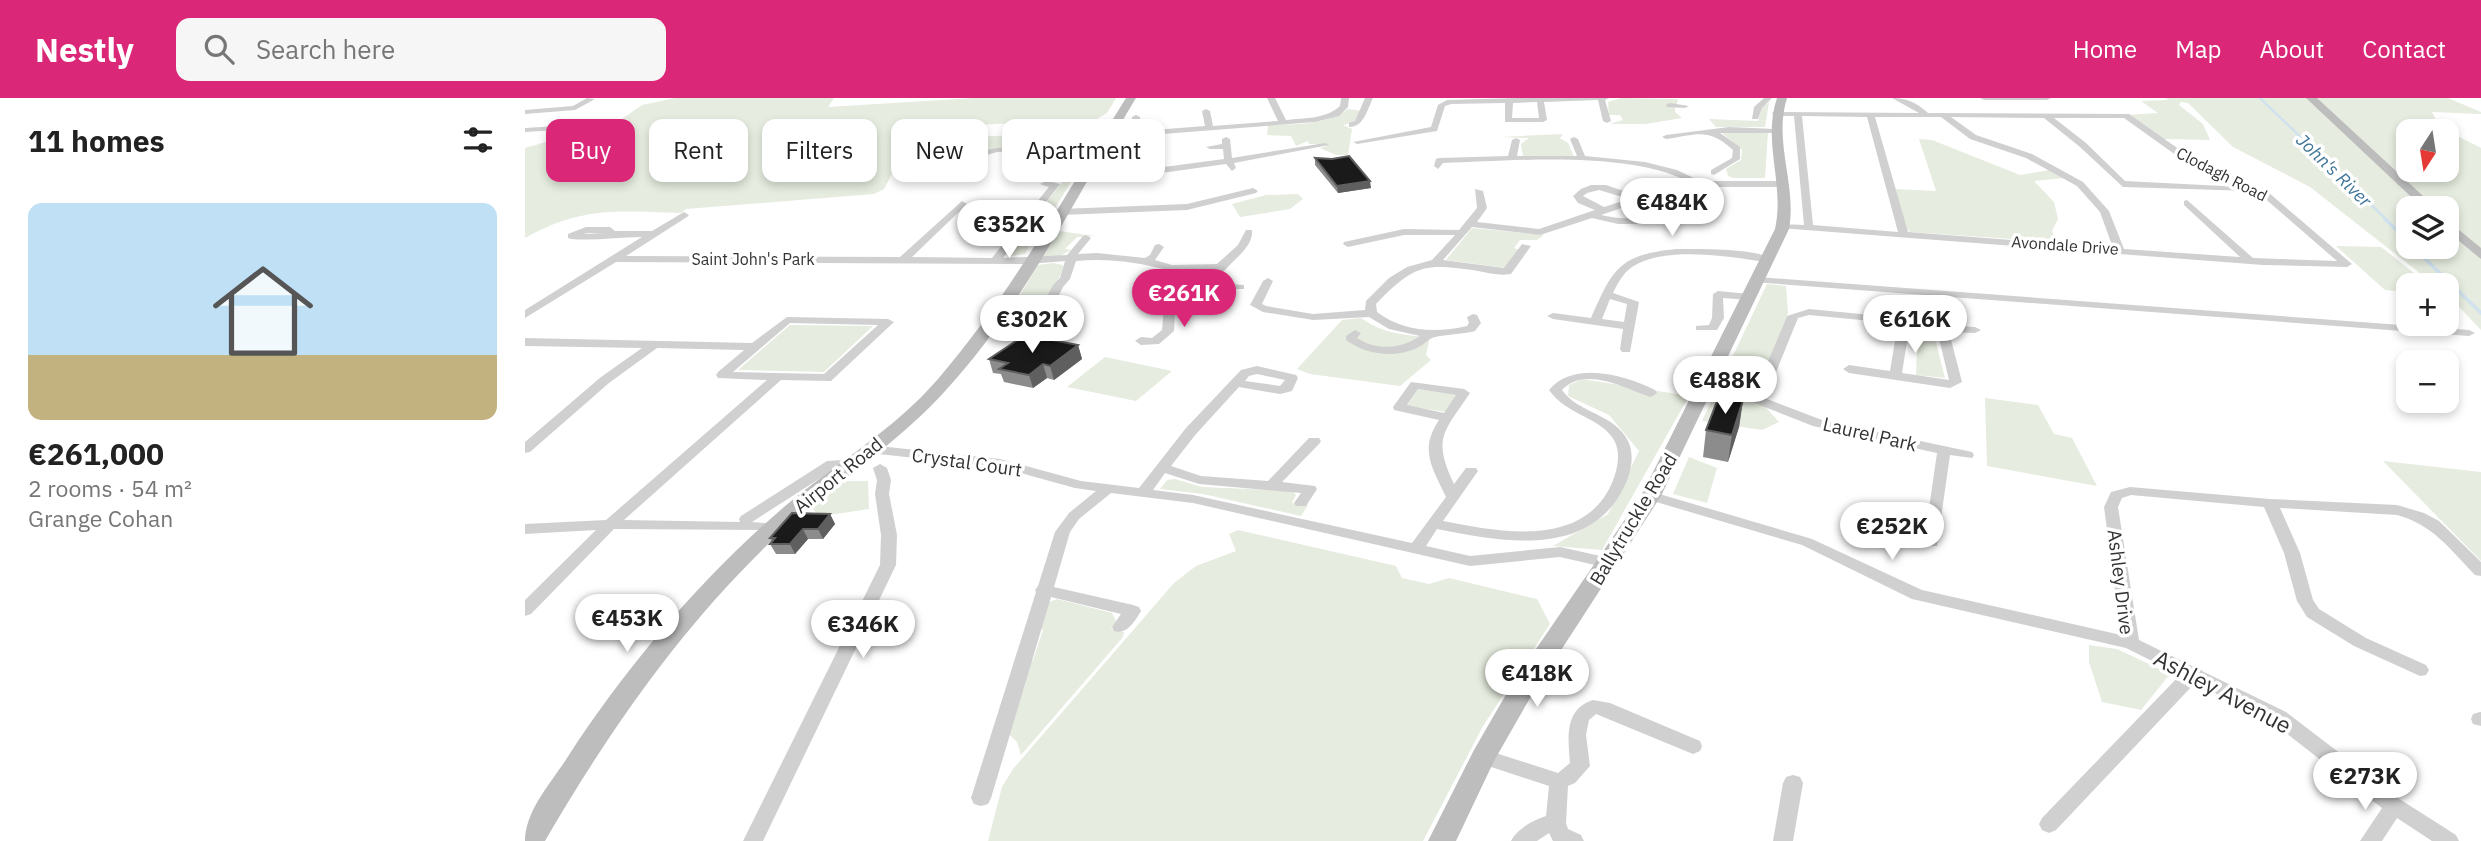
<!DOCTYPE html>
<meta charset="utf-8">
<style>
:root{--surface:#fff;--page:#f6f6f6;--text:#222;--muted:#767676;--accent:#db2777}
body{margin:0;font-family:"IBM Plex Sans",sans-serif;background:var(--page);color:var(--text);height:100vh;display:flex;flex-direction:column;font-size:26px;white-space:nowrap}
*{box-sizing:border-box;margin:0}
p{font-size:23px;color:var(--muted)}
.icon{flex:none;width:38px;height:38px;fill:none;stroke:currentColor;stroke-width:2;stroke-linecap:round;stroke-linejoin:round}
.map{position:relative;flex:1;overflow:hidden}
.sheet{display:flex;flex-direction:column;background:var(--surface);width:525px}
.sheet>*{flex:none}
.banner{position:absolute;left:21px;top:21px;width:665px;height:63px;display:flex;gap:14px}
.needle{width:46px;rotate:192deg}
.buttons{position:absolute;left:1871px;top:21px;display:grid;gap:14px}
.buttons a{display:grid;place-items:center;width:63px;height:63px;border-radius:14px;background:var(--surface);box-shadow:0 4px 10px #0003;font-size:35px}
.price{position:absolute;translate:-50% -60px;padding:0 16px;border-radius:24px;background:#fff;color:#222;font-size:23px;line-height:46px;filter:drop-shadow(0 2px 4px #0008)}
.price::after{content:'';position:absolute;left:50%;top:42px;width:21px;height:16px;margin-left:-10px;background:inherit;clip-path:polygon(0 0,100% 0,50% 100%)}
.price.current{background:var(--accent);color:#fff}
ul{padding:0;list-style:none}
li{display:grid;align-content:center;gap:14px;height:371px;padding:0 28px}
li span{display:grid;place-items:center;height:217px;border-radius:14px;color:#555}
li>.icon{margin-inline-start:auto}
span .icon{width:126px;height:126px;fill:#fffc;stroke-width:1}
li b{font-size:30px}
h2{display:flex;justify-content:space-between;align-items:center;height:84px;padding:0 28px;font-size:30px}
.pill{padding:0 24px;border-radius:14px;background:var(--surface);box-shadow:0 4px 10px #0003;font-size:24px;line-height:63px}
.pill.current{background:var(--accent);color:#fff}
header{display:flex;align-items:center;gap:42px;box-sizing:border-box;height:98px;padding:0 35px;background:var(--accent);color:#fff}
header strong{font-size:33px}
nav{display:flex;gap:38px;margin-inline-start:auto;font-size:24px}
.search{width:490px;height:63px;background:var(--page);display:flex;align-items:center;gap:18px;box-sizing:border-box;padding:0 24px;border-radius:14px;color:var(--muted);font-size:26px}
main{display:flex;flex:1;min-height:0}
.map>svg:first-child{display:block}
.green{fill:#e6ecdf;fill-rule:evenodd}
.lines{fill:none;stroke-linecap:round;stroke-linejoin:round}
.stream-far1{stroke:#cfe2ee;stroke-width:2.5}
.stream{stroke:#cfe2ee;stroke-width:3.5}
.street{fill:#d0d0d0;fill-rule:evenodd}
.secondary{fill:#bdbdbd;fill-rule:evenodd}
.wall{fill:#8c8c8c}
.shaded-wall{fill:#5f5f5f}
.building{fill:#1a1a1a;stroke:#5f5f5f;stroke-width:2}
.labels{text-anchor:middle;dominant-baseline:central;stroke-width:7;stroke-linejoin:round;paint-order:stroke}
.far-street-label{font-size:16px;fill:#333;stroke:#fff}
.far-water-label{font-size:18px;font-style:italic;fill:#3f7597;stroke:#fff}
.street-label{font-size:19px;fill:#333;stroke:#fff}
.near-street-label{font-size:23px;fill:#333;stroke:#fff}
</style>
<header>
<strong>Nestly</strong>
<div class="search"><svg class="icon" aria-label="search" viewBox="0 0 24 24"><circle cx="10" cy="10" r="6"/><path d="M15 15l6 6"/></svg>Search here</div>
<nav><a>Home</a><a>Map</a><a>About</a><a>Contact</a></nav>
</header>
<main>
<section class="sheet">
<h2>11 homes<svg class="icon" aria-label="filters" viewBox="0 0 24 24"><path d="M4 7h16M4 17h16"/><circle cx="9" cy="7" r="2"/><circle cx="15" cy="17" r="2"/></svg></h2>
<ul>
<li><span style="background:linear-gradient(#bfe0f5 70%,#c2b280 0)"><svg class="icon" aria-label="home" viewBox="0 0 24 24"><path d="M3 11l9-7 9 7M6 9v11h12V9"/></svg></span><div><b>€261,000</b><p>2 rooms · 54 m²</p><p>Grange Cohan</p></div></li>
</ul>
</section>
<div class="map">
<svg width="1956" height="743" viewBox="0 0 1956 743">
<rect width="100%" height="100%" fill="#fff"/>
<path class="green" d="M150,0H309L303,9L449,0H591L582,15L572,21L390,30L386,41L556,35L550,45C511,46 467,44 434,66L440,68L439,70H405L415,57L411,56L413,54L470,49L378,55L359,91L349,96L161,111L156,115C93,113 57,108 0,140V50L94,23L117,7Z
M1096,0L1153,1L1152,6L1141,7L1150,8V14L1157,20L1121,26H1085L1098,22L1095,17H1084L1083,4Z
M1639,0H1923L1956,14V16L1907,14L1915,29L1956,50V232L1922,196V187H1910L1785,89L1708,49L1663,5L1656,4L1654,7L1678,26L1685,42L1639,41L1602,17L1633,15L1616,3L1644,2ZM1883,33H1922V72H1883ZM1883,110H1922V149H1883Z
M1244,4L1240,29H1191L1184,21L1233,23L1237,10Z
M823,11L837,13L830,24L818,27L827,31L823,57H811L795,50L802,48L801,46H784L783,43L771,48L766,38L742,37L743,27C769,26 800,28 823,11Z
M1243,33L1240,80H1208L1203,78L1201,71L1216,62L1217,52L1197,35Z
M1038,36L1035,40L1043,45L1049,59H998L996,46L1004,40L975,39Z
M1394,41L1407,42L1495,77L1525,72L1539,80L1509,83L1529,104L1533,121L1527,133L1530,140L1575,147L1385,134L1380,129L1369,91L1411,93Z
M567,50L525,118L514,127L500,156L486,158L481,156L538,83L512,82H524L549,72L537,71L549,51Z
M773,96L778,101L765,111L715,119L707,106L741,97Z
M947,130L1019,137L1012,142H995L989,150L994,152L981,170L921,162Z
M534,133L570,138L552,139L540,151L546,152L535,158L518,159Z
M1811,148L1856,149L1904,187H1883V194L1860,192Z
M528,165L538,167C539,175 518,213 511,219C505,224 498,224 492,230L477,227L513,167Z
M1242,186L1261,188L1263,215L1230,297L1254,324L1237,332L1177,323Z
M836,220C858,236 879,237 905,239L901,257L906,262L875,288L785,276L772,271L817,222Z
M265,227L348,228L299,274L213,272Z
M1401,232L1408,233L1420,280L1391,277L1392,249Z
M580,259L647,273L611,303L542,289Z
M1057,281L1164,298L1077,452L1028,448L1083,416L1114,353L1084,317L1043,298L1044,287Z
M893,291L932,297L922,314L882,308Z
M1460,300L1513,307L1529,336L1547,340L1572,388L1462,368Z
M1164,359L1192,370L1182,405L1148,396Z
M1858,363L1956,374V463Z
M650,381L677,389L767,393L771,397L767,405L783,407L776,418L678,396L635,391L642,382Z
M315,383H343L344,411L304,417L292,416L285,407Z
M713,432L871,468L877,480L904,486L924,480L1012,501L1025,526L958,628L898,743H463L477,689L488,671L649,485L671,468L711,453L704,436Z
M532,501L587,515L591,523L586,531L599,534L598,539L496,657L492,644L482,634L501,584L498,582L504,563L508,562L518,532L514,529L524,504Z
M1564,547L1592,551L1645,576L1616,612L1577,604L1564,564Z"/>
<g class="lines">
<path class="stream-far1" d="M1735,0L1862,122"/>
<path class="stream" d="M1860,121L1883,143
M1888,149L1956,215"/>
<path class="street" d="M62,0L70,1L50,12L0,16V12L48,8Z
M742,0H750L761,22C780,20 801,21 815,8L816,0H824L823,9L814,18L790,24L612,38L608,36L607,19L611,17L615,19L616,33L680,28L677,13L681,11L685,13L688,28L753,23Z
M840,0H848C842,12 839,29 824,29V25L830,23Z
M993,0H1084L1080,2L1086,23L1082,25L1078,23L1073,2L1019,4L1022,22L1018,24H980V5L926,6L920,8L912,33L832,46L828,44L906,29L913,7L922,2ZM1012,4L1014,20H987L988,5Z
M1239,0H1247L1237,10L1233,21H1227L1229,9Z
M1367,0C1382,0 1392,5 1403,15L1604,16L1668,61L1743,94L1827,166L1822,169L1738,167L1255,130V126L1279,127L1269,18H1251L1247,16L1248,14L1394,15ZM1277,18L1342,19L1373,134L1288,127ZM1350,19H1416L1445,41L1501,60L1552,88L1575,114L1588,150L1383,134ZM1426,19L1519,20L1555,49L1598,89L1727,93L1737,98L1812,163L1728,160L1662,102L1659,103V107L1715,159L1599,151L1584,113L1558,84L1507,56L1451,37ZM1529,20H1599L1662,65L1717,89L1600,83L1561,45Z
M1455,0H1526L1522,2H1459Z
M1145,5L1164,8L1160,10L1142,9L1141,7Z
M47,27L51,29L50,31L0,34V30Z
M1204,29L1250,31L1254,33L1250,35H1195L1215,49V61L1189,77L1186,76V72L1207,60L1208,52C1182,29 1173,37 1141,41L1137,39L1141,37Z
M701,39L705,41L707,60L800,45L804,47L709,65L711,70L707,73L701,66L579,83L575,80L579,77L699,61L698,51H685L681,49L697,46V41Z
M1049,39L1053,41L1060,58L1120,64L1152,72L1175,83H1257L1261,86L1257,89H1158L1076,117C1093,121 1113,123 1129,113L1128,105H1134L1139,114L1137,116L1123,123L1111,126H1093L1067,120L1015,137L947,129L918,162L979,170L997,146L1006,148L986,176C975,178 964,175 953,173C899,165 890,166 851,206L852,214C878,234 911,235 942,228L944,225L942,219L948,216L952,217L956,225L950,233C941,236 913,237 907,240C902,242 899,247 894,249C870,261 842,257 821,242V238L830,232L836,235L832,240C852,253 876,251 895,238L864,231L844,219L788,222L738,214L725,207L738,183L743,180L748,183L737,206L741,208L788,216L840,212L841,203L864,180L882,169L907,162L930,137H879L823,149L818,146L819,144L879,131L934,132L952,110L950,91L958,93L962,110L952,124L1014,131L1070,112L1053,105L1048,98L1056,91L1066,87H1081L1113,98L1163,83C1097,52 990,63 918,65L913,71L909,68L911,61L914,60L983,58L987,42L991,40L995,42L992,58H1052L1045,41ZM1074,92L1104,101L1079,109L1058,98L1062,95Z
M578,45L581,48L614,46L618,48L614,50L576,53L573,50L546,51L533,71L547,70L551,73L547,76H529L523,83L535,86L478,160L542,157L558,138L561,137L566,140L553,156L572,155L620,160L625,157L630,147L634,146L639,149L630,162L647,167L692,166L713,147L721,132H727C729,153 699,165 692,185L719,187V191H691L689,197H681L680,188L687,172L652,173L649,233L634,246L616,247L610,243L616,239L627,240L637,232L640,197L619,198L614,195L619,192L640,191L642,172C611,164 583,160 551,163L545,181L538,189L519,227L513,230L507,227L528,187L535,180L540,163L504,166L91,164L0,220V212L117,139C93,139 70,143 46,141L43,140V136L61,129H85L90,133H127L159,114L164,117L162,119L101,158L375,159L437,103L442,106L440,108L387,159L467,160L524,89L515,86L521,83L518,81L538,51L472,54L462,57L444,73L410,76L406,73L407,71L439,69L456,53L472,50ZM62,135H79L59,136Z
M728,90L733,93L731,95L662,112L536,117L531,114L536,111L662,106Z
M1151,151C1172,151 1231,150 1247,161L1242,164C1205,159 1140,147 1107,169C1098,175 1093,185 1088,195L1114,204L1105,254H1097L1095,251L1098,231L1028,221L1022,218L1028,215L1066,220C1088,170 1094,157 1151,151ZM1085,201L1102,206L1099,224L1077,221Z
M1232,179L1944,232L1950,235L1944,238L1228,184V180Z
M1193,193L1224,196L1229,199L1224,202L1198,200L1199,220L1192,232H1171V228L1184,227L1187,220L1188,196Z
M1284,211L1398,222L1417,227L1450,229L1456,232L1450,235L1424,234L1437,284L1425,290L1324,275L1318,271L1324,267L1365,273L1372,231L1378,228L1384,231L1377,275L1424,282L1412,232L1398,228L1284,217L1273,220L1243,294L1241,297L1234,298L1297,322L1447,354L1449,357L1447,360L1425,357L1412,448H1402L1399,445L1412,355L1288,328L1207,296L1177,291L1175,288L1181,284L1232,290L1262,218Z
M262,219L363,221L369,224L306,283L256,282L99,422L215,424L214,421L216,418L302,363L333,361L335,364L333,367L311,370L227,424L254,426L257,429L254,432L89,431L6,516L0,518V502L71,432L0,436V426L81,422L242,282L193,280L191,277L193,274L219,252L132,250L84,285L5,354L0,355V344L76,279L117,250L0,248V240L227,245ZM265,225L353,227L299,276L208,274Z
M732,268L771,277L773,280L767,293L755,296L714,289L671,336L646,368L676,378L743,383L784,340H794L796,343L794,346L757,384L790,388L792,391L781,408H771L769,405L776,395L674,386L640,375L628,392L668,397L887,445L921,399C907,369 894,352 914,322L869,312L868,309L886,284L939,291L945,295C919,334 907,340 929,386L941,370H951L953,373L918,423C974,434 1058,451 1087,385C1092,373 1096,357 1090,344C1079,320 1042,318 1024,292C1048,262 1101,277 1130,292L1132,295L1126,299C1101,291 1060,267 1037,292C1054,316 1089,315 1103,343C1110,357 1106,375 1099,389C1064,461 976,444 912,431L901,448L945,458L1035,449L1089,461L1091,465L1089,469L1083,470L1035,459L945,468L668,405L586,395L554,421L545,434L529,489L608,507L614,509L616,513C610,523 602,537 589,533L587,529L596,516L526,499L466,700L463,706L456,708L449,706L446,700L511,494L510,492L513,488L530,434L544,415L571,393L550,390L474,369L344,355L337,351L344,347L475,361L556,383L614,390L661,330L716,272ZM732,276L760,282L755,288L720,283L724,278ZM893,291L931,297L919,315L882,307Z
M355,366L362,370L366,382L364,396L372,437L371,467L238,743H218L355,467L356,437L350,396L352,382L348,370Z
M1605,389L1745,401L1872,407L1899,415L1914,423L1956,464V478L1950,477C1924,450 1908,427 1872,417L1755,410L1775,455L1788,502L1794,511L1841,540L1901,567L1904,572L1901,577L1895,578L1829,548L1782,519L1772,503L1759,455L1739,409L1606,397L1597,400L1593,409L1614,542L1667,568L1675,569L1677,573L1761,614L1876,702L1931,737L1934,743H1907L1872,720L1857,743H1835L1857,710L1747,624L1670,585L1531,732L1524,735L1517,732L1514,726L1517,720L1655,577L1601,550L1387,501L1277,447L1121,401L1119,398L1121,395H1131L1287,441L1397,492L1596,537L1579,409L1586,394Z
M1068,602L1085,605L1175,643L1177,648L1175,653L1168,656L1071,616L1064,622L1061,637L1065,668L1050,685L1043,688L1041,725L1043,731L1056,737L1059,743H1028L1024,735L1012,743H986C992,731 1008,722 1021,718L1024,688L951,664L948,659L951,654L958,651L1033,675L1045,665C1043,640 1039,611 1068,602Z
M1955,614H1956V628L1948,626L1946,621L1948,616Z
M1268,677L1275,679L1278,685L1268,743H1248L1258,685L1261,679Z"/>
<path class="secondary" d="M601,0H611C551,98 499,207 421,292C373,346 310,384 257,433C161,522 85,631 20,743H0C0,713 26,685 42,660C102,568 175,481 259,409C310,366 369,332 413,281C487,195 541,95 601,0Z
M1252,0H1262C1248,44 1272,86 1264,131L1136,398L1005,600L969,663L931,743H903L949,652L987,586L1116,398L1250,131C1260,86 1237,44 1252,0Z
M1781,0H1792L1911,110H1898Z
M1922,122L1956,150V161L1922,133Z"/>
</g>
<path class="wall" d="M790,60L846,90L813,95L790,67Z
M511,244L553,247L557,261L529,282L522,280L508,290L479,284L476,276L468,275L464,261Z
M1218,302L1214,329L1203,364L1178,359L1181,332Z
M305,416L310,426L298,441H283L270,456H251L245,446L247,444L245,440Z"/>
<path class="shaded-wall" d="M845,83L846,90L813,95L812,88Z
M553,247L557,261L529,282L525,268Z
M518,266L522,280L508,290L504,277Z
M1218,302L1214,329L1203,364L1207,337Z
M305,416L310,426L298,441L293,431Z
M278,431L283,441L270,456L265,446Z"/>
<path class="building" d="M824,58L845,83L812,88L790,60L807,61Z
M517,240L553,247L525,268L518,266L504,277L474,271L483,265L464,261L494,241L511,244Z
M1194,298L1218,302L1207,337L1181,332Z
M267,415L305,416L293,431H278L265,446H245L250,440H245Z"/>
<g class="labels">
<g class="far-street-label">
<text transform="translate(1697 76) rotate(27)">Clodagh Road</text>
<text transform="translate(1540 147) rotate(4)">Avondale Drive</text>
<text x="228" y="161">Saint John's Park</text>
</g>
<g class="far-water-label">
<text transform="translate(1809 72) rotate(44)">John's River</text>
</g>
<g class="street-label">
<text transform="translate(1345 336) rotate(13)">Laurel Park</text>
<text transform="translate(442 364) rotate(8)">Crystal Court</text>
<text transform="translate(313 377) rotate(-39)">Airport Road</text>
<text transform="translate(1108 421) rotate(-59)">Ballytruckle Road</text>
<text transform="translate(1596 484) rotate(83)">Ashley Drive</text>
</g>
<g class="near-street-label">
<text transform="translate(1698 593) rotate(28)">Ashley Avenue</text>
</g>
</g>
</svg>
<div class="buttons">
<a><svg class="needle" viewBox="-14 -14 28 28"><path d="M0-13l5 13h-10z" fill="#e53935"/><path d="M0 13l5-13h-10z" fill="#767676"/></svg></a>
<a><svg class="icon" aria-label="layers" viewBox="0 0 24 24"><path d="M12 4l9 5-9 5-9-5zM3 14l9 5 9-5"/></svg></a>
<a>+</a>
<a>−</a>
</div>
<b class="price" style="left:1147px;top:140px">€484K</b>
<b class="price" style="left:484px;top:162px">€352K</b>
<b class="price current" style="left:659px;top:231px">€261K</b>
<b class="price" style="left:507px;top:257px">€302K</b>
<b class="price" style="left:1390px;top:257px">€616K</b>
<b class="price" style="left:1200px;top:318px">€488K</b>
<b class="price" style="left:1367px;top:464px">€252K</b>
<b class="price" style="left:102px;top:556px">€453K</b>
<b class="price" style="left:338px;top:562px">€346K</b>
<b class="price" style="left:1012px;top:611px">€418K</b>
<b class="price" style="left:1840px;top:714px">€273K</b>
<div class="banner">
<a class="pill current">Buy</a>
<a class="pill">Rent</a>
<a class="pill">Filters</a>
<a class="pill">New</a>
<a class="pill">Apartment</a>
</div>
</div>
</main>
